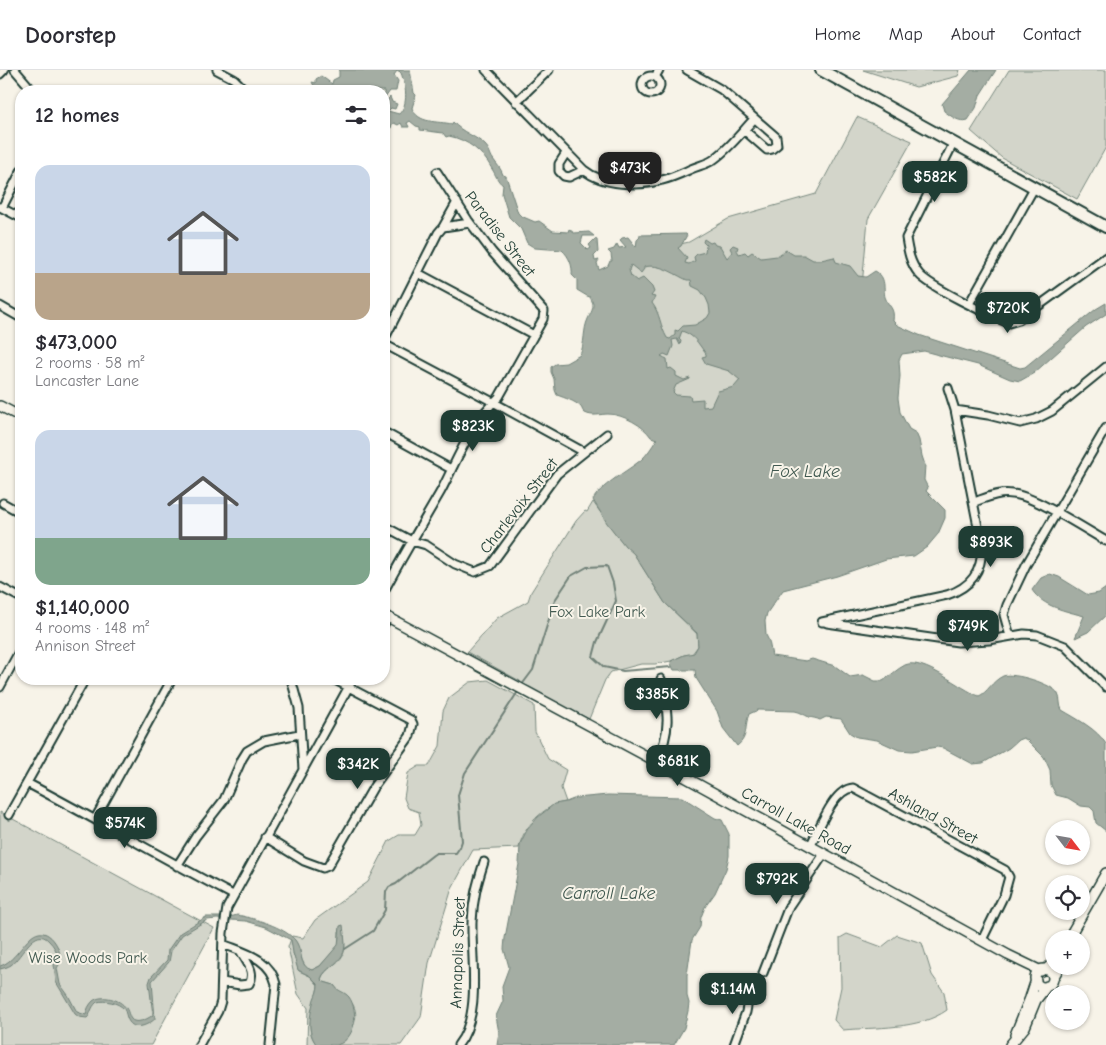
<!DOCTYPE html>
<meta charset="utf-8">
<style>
:root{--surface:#fff;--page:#f7f7f7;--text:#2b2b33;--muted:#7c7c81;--line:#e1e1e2;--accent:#1f3d34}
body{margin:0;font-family:"Comic Neue",sans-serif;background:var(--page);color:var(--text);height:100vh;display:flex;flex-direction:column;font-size:19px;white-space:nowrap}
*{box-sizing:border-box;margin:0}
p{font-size:16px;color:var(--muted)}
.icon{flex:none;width:28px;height:28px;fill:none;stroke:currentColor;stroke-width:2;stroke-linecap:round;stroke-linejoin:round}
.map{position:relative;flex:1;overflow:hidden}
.panel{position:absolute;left:15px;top:15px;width:375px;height:600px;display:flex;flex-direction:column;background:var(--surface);border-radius:20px;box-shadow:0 1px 4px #0004}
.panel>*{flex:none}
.needle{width:32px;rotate:121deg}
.buttons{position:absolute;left:1045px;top:750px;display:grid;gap:10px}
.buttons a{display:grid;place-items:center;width:45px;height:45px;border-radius:50%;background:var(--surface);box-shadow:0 1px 4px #0004;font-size:25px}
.price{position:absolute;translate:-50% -42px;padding:0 11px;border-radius:10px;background:var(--accent);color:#fff;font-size:16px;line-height:32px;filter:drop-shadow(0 1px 2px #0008)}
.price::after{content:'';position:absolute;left:50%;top:30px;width:15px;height:11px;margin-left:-8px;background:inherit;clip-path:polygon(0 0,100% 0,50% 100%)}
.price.current{background:#222;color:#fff}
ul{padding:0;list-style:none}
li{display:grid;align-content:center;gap:10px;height:265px;padding:0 20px}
li span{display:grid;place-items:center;height:155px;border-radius:15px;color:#555}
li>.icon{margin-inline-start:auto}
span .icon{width:90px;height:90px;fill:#fffc;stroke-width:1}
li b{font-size:21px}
h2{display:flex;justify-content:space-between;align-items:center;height:60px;padding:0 20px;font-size:21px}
header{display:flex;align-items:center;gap:30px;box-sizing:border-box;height:70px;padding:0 25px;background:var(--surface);border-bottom:1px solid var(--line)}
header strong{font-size:24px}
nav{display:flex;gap:28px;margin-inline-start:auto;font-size:18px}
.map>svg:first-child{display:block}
.green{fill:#d3d5ca;stroke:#79897f}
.water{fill:#a4ada3;stroke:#6f8077;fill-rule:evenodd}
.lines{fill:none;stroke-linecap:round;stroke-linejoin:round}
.stream{stroke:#6f8077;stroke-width:2}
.minor-casing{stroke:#1f3d34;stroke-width:11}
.tertiary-casing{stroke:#1f3d34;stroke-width:12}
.secondary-casing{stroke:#1f3d34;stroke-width:14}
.minor{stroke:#f7f3e8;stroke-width:7}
.tertiary{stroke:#f7f3e8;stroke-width:9}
.secondary{stroke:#f7f3e8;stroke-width:10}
.labels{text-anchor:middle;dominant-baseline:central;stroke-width:4;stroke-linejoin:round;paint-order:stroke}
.street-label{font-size:16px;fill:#1f3d34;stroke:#f7f3e8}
.park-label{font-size:16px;fill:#435b52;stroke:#f7f3e8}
.water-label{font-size:18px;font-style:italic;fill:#405950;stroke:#f7f3e8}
</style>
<header>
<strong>Doorstep</strong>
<nav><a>Home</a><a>Map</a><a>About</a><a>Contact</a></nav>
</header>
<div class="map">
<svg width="1106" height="975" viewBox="0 0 1106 975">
<rect width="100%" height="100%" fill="#f7f3e8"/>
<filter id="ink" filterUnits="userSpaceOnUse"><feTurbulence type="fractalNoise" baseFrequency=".02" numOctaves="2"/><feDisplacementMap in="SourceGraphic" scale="10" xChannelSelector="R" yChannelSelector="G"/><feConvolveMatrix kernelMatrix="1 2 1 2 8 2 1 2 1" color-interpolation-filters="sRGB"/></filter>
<g filter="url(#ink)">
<path class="green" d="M863,0H960L958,6L916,17Z
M1009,0H1106V77L1077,129L1002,88L971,61Z
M857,47L912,71L868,149L861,227L727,347L668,341L621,195L637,184L689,172L728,149L816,124Z
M593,432L618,467L634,484L665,533L697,564L698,576L692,584L684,585L671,591L655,594H641L611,602L605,610L589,649L530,617L520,613V611L467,582L497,548L528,531L531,522L576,451L585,441L587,442Z
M488,610L534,635L535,662L548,689L566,700L561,718L566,732C545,734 522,758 519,778L473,780L452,818L429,893L421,947L401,975H337C350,967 363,946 351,932C345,926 338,922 334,915L324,912L321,909C325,898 338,895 343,885C347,877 343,866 343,857L339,861V875L320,896L312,900L306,898L302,890L300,880L293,883L299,901L310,906L318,915C316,935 302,957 317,975H307L308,938L298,924L288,877L292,866L303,868L315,850L368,812L389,771L399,765H415L421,755L419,742L408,738L404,728L408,703L419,696H429L440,676L443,641L449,628L470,612Z
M0,742L214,858L151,975H0Z
M847,864L882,877L897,865L922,873L932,905L944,922L947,940C919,960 875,957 843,960L834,950L841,917L840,868Z"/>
<path class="water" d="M339,0H410L414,23L416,25L412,38C418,54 438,51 452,54L453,52C461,62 476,66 485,75C490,80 490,85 493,89C497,95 501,98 503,105L506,106L518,143L521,146L535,152L539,151L553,161L568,162L569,159L574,163L589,162L594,166H583L581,173L588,180L591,178L589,175L595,169L597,170L598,182L594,186L595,191L599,190L597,193L599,200L608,196L610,191H612L611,184L608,181L614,179L617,174L619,178L626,177L620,170L622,168L628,167L636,177L637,170L640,167L639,165L686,164L687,165L681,176L678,178L687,188L685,193L689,194L695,191L694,187L697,184L705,182L706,175L703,172L704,169L710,173L713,172L715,175L720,176L727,188L732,182L730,178L733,175L738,177L737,180L739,184L745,182L748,185L752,182L761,188L777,186L786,180L794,185H804L813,190H821L834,187L836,192L850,196L858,206L866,207L875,201C887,207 883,219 885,227C889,238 895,237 893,251L897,255L919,265L1020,298L1025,297L1096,239L1106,233V244L1086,257L1034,303L1020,311L1010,309L978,295L935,284L924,281L902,284L899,290L900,306L898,328L900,342L909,359L916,363L919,370L922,386L925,395L924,410L928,418L926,421L945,440V448L938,464L927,477L914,486L886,489L837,506L783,520L767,543L765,551L766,565L769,571L772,586L806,591L812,589L835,596L850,607L863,605L875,611H883C890,606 897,599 905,595C923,587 962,620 979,626C987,623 992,611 1003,606C1013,602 1054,614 1058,624C1061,629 1059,635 1062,640C1077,649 1097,659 1106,674V761L1096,753L1094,741L1090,737L1081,736L1068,728L1056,725L1051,715L1050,700L1044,687L1027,670L1023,668L1018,670L1009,678L983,693L973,694L943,678L937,677L912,681L899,680L877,670L857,667L850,663L841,649L826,647L820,650C816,648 813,648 809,647C804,645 801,642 795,641L758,640L749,644C744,656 749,667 737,676L723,658L717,641L696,608L695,600H674L671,594V591L684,585L694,583L698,576L697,563L665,533L634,484L625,476L607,453L593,430C599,417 625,402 637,393C646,387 651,378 657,369L651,367C644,356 623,344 608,344C600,344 593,347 585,343C582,341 583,340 581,337C575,331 565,328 557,325L555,320L554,309L551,302V297L555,294L566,293L580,285C585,274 583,259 588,249C590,244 593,241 593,234C593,233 591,229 590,227L587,226L577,220V210L572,205C573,196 569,186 562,180L535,178L527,173L521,159L509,147L502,124L503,115C497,111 496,105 492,99C483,82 468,70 449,66L446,67L443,63L420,60V57L416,56L410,51L407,53L409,57H403L401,53L398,55L394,53L392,54L391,58L386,57L384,61V21H310L314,16L312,12L316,13V9L321,6L332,14L333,10L339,7ZM397,1H399L401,3C406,16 409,34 399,44L388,41L391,38L395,39L397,34L392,32L390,27L387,30L385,28L390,21H396L398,11L394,5ZM631,195L641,203L644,199V197C660,193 674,204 687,210H691L692,216L700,220L706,228L709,235L710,243L707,248L695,255L683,256L678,261L675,260V265L670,269L667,268C660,256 660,243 652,233L655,227L651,226L654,222L652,217L643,208L637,211L631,206L629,200ZM682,261C695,266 697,272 706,284V286L702,287L706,294L729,301L740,310L734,317L718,321L711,336L703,337V329L691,330L690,326L676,325L673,322L676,315L690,309V308L684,310L676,306V302L671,298L668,299L667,289L661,286L664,284L669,286L673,276L672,270L677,269L680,275L681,271L679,269Z
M971,0H996L980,25L976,38L968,50C959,53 951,46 944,41L942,34Z
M1050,504L1059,507L1088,525L1099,523L1106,518V545L1088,562L1075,568L1084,546C1066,541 1043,537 1032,520L1041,508Z
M608,725L682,727L715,748L722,750L729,764V786L726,799L715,823L705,837L701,847L700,857L692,870L687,905V926L689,933L688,941L684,958L674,975H497L499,963L496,946L503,931L502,916L509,897L504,879L505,868L519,794L520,774L527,760L538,747L554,734L566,732L576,728Z
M237,845C254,848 284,857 295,870C303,880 298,896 312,900L320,896L338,875L340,856L343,855C345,875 349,883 332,896C327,900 323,903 321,909L324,912L334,915C338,922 344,921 349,927C359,941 356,969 337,975C332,975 323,975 317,975C306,962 310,945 314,929C316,924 318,920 318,914L310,906L298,900L293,883L291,870L266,857L246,851L217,849L207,850L182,865L171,881L169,892L152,911L155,949C148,955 134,962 128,950C126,946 126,942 124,939C118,932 105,930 97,932C90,938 91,945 87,948L79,947L75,944L56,912L54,895L58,888C57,881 54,876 49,871C35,855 22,887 11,895C8,897 4,898 0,899V896C17,891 26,865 39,863C52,860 67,886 57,898L60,914L68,925L77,942L86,945C87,939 89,935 93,931C102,924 120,929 126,938C129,942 129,950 134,951C140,953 149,948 153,945L149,913L151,907L167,890L168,880L180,863L206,847H230Z"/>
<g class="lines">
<path class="stream" d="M521,616L533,600L555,530L571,506L587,497L607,496L613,513L616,531L597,572L593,587L604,597L623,601L671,597
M345,879L373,861L385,840L386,822L389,817L396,814L433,785L436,783H456L460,777L462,771L458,725L465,703L519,620"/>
<defs>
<path id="minor" d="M15,0L33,21
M217,0L234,9L246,21
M486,0L584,100C602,115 640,117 662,110C672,108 682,103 691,99C698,96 707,94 713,90C729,79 741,63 754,49
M687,0L722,20L776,67L777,75L772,79L767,80L744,60
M0,4L4,0
M642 15a9 9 0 1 1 18 0a9 9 0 1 1-18 0Z
M655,7L659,0
M516,32L549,0
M953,74L906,168C908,181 910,193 919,204C930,217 991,246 1009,253L1019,250L1106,187
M566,83L559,94V101L564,106L569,107L584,100
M0,137L21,148
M2,138L21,101
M443,157L457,132
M418,203L534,265
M969,234L1034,118
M0,236L21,248
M384,270L438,163L443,157L470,153
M384,274L493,332L584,382
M955,340L988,345L1020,353L1036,349L1052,341L1106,297
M384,362L451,399
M974,432C986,428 998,422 1012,424C1033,425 1085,459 1106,471
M3,433L21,443
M384,456L412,471L426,475L455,494L475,502L490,496L557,404L607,364
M0,517L21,528
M384,521C402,487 422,454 441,421C458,388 471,352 499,327L543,249L544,241L492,182L468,150L437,102
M822,552L947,525C971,517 982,502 982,477L955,340L948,318
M827,553L958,572L989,570L1024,564L1037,565L1065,576L1106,617
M384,554L388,547
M1010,566L1004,545L1007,535L1026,495L1106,358
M291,609L299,638L303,700
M0,617L21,578
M656,692C672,661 668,641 661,609
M27,713C96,749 164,789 233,825
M9,745L85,609
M95,749L172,609
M265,767L304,791L323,798L328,796L374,716L410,666L413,654L411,650L333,609
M810,776C819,760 833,719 853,718L1005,800L1009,807L1004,825L982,870
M177,796L196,766L224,730L242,689L247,681L264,671L299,664
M223,874C245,883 270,888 276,914L270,975
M763,903L789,836L824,784
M222,912L240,915L249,914C256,902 247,893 241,882
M199,975L218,941L221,931L223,863L227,838L353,609
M458,975C482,946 471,887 472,852C473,828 477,814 484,792
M734,975L746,942L750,920"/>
<path id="tertiary" d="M0,336L21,347
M384,545L674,701L1008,885L1041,901
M1068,869L1106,803
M1035 908a9 9 0 1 1 18 0a9 9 0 1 1-18 0Z
M1046,900L1054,891
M1053,908L1060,896
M1015,965L1030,928L1036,910
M1010,975L1025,957L1036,930L1047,916"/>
<path id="secondary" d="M821,0L1106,157"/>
</defs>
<use href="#minor" class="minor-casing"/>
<use href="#tertiary" class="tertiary-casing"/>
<use href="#secondary" class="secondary-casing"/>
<use href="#minor" class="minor"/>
<use href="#tertiary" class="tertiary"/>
<use href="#secondary" class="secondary"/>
</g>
</g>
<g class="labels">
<g class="street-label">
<text transform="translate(500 164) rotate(52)">Paradise Street</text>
<text transform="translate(519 436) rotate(-52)">Charlevoix Street</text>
<text transform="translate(933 746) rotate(29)">Ashland Street</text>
<text transform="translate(796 751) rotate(29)">Carroll Lake Road</text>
<text transform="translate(458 883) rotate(-88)">Annapolis Street</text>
</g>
<g class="park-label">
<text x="597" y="542">Fox Lake Park</text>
<text x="88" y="888">Wise Woods Park</text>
</g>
<g class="water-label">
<text x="805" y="401">Fox Lake</text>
<text x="609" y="823">Carroll Lake</text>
</g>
</g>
</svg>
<div class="buttons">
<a><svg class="needle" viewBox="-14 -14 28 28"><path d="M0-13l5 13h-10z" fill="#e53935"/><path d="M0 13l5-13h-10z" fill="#7c7c81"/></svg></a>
<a><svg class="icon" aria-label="locate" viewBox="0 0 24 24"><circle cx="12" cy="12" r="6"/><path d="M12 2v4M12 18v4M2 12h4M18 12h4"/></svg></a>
<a>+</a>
<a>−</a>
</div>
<b class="price current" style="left:630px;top:124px">$473K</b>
<b class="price" style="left:935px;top:133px">$582K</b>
<b class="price" style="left:1008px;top:264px">$720K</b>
<b class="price" style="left:473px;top:382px">$823K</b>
<b class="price" style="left:991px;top:498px">$893K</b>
<b class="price" style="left:968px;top:582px">$749K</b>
<b class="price" style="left:657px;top:650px">$385K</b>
<b class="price" style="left:678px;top:717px">$681K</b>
<b class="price" style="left:358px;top:720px">$342K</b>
<b class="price" style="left:125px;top:779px">$574K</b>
<b class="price" style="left:777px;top:835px">$792K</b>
<b class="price" style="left:733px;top:945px">$1.14M</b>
<section class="panel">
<h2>12 homes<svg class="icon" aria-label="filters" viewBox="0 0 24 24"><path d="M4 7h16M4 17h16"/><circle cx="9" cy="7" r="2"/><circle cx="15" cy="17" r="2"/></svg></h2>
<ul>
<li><span style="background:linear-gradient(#c9d6e8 70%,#b9a48a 0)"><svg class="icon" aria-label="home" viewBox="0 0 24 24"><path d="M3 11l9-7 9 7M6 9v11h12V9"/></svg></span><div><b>$473,000</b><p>2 rooms · 58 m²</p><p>Lancaster Lane</p></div></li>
<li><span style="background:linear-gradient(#c9d6e8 70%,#7fa58c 0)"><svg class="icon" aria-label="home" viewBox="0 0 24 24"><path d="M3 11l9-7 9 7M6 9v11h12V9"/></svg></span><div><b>$1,140,000</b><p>4 rooms · 148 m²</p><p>Annison Street</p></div></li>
</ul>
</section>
</div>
